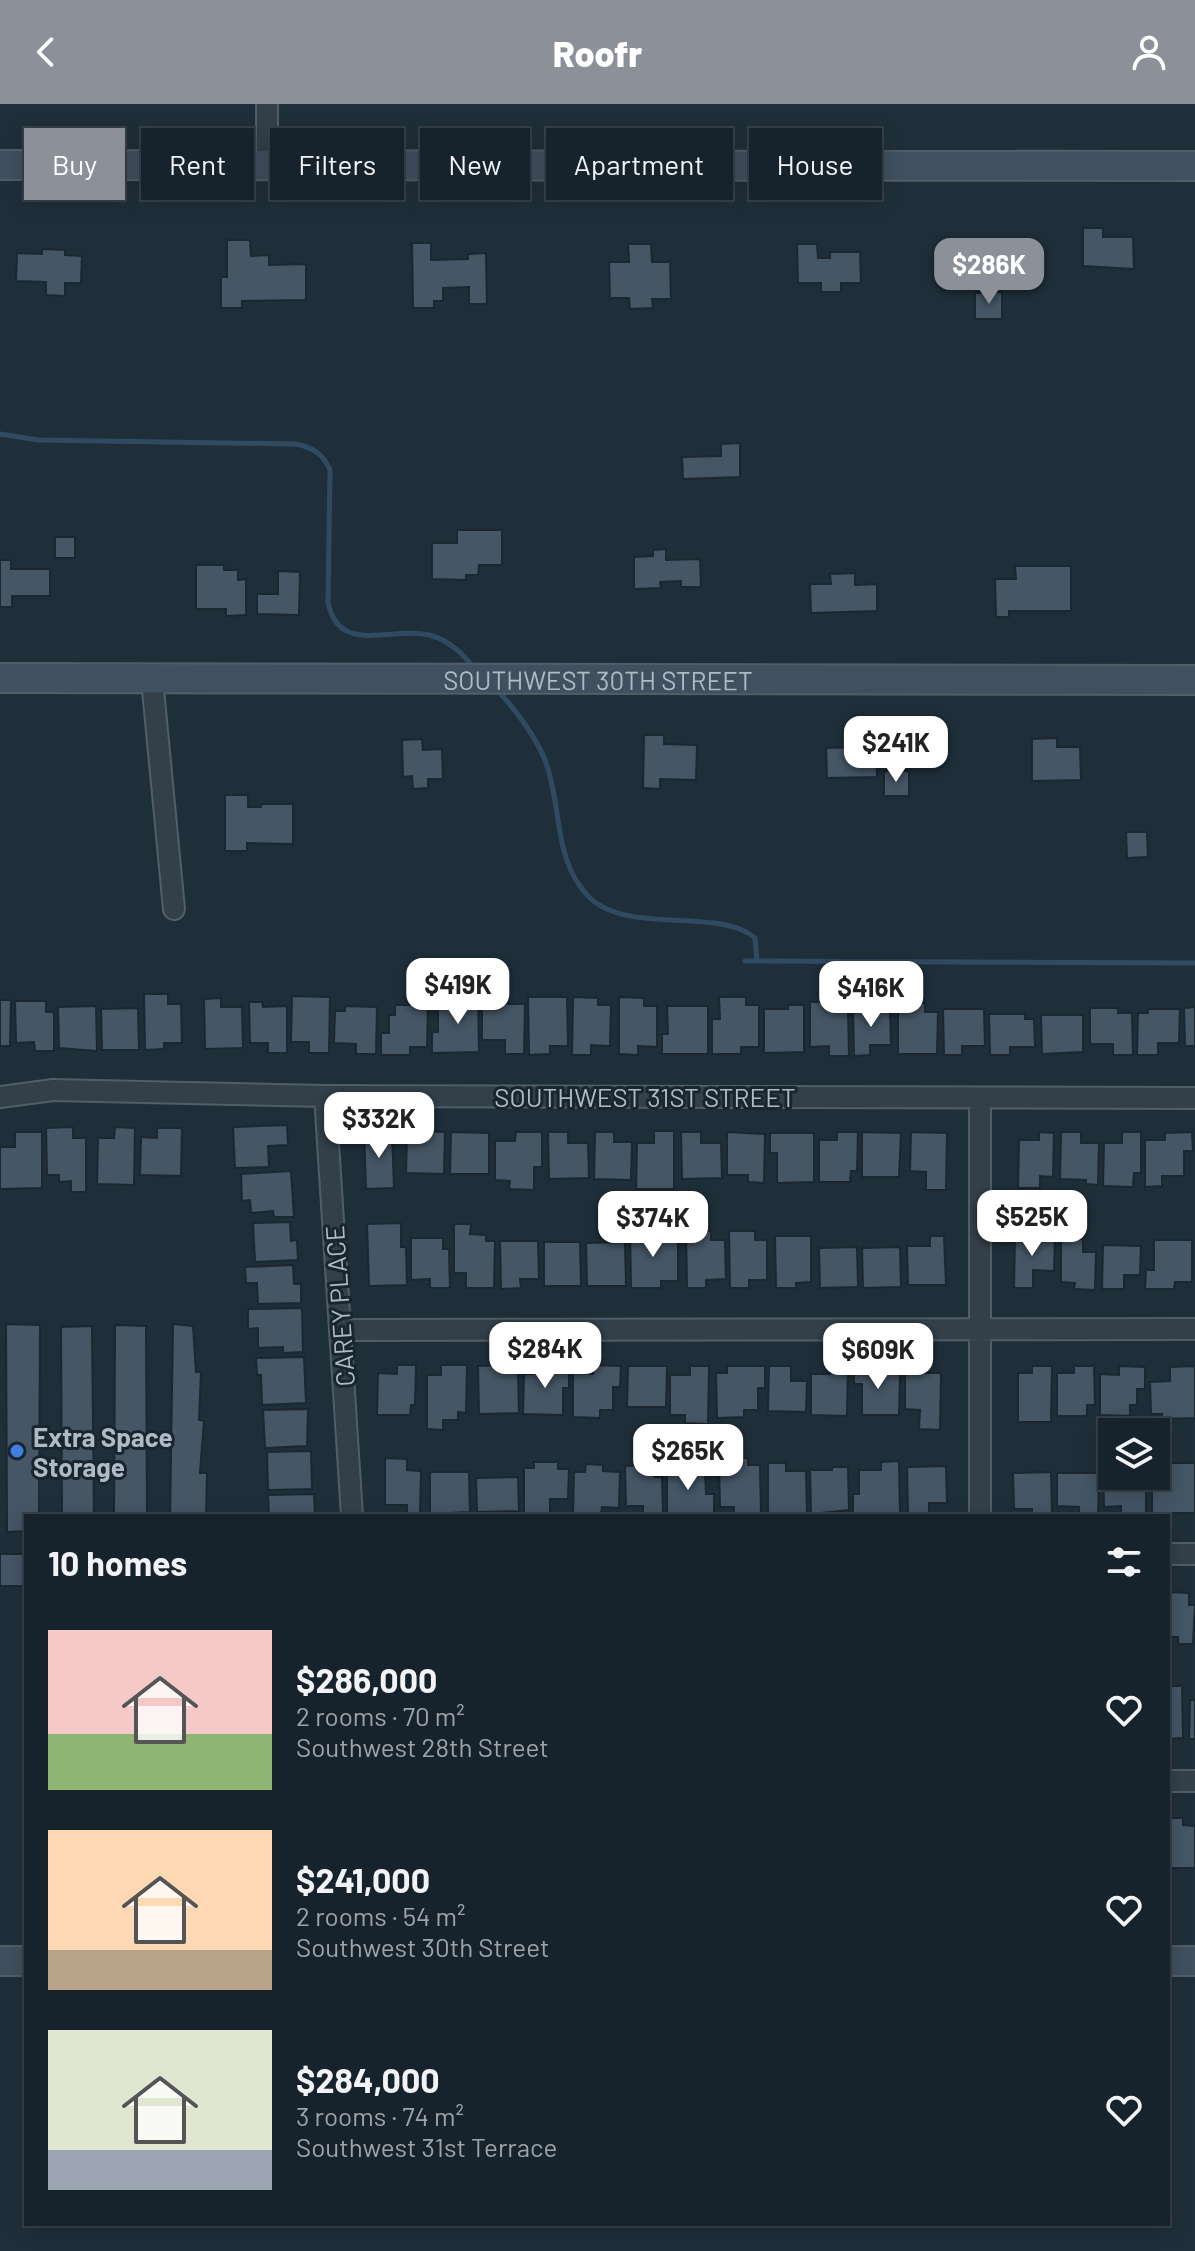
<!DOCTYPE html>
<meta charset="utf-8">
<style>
:root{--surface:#17232c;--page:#242f38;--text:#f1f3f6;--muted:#9ea4a9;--line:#364048;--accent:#8c9099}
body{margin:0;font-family:Barlow,sans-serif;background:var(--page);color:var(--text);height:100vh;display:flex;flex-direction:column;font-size:30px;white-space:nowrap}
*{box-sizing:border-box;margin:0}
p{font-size:26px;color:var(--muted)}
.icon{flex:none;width:44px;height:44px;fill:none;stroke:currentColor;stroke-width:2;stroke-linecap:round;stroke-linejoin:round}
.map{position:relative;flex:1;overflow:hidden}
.details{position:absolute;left:24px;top:1410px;width:1146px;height:712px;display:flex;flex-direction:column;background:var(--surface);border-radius:0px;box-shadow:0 4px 20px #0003,0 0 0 2px var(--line)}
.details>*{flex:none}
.top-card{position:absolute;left:24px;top:24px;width:1148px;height:72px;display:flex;gap:16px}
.buttons{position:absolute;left:1098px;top:1314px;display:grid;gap:16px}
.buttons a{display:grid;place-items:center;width:72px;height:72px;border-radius:0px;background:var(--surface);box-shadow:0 4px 20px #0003,0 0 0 2px var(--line);font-size:40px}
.price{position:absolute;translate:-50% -68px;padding:0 18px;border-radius:16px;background:#fff;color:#222;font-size:26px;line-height:52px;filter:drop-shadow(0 2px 4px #0008)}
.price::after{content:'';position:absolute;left:50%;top:48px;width:24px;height:18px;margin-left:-12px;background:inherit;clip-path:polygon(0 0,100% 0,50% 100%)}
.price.current{background:var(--accent);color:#fff}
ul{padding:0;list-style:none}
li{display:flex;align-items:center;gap:24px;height:200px;padding:0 24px}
li span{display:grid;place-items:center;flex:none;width:224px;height:160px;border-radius:0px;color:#555}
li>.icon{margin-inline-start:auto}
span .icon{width:96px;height:96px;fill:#fffc;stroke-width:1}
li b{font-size:34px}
h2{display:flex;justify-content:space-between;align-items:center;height:96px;padding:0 24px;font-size:34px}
.chip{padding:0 28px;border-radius:0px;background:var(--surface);box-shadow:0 4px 20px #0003,0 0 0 2px var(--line);font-size:28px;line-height:72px}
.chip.current{background:var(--accent);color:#fff}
header{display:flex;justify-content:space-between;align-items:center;height:104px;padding:0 24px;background:var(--accent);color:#fff;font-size:36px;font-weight:800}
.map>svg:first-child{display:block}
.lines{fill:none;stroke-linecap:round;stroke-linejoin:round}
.stream{stroke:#304b61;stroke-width:5}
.building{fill:#455665;stroke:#1b2731;stroke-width:2}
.street-casing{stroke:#515e68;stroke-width:24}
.secondary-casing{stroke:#515e68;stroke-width:32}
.street{stroke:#33404a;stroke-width:20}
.secondary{stroke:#41505e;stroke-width:28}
.shop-dot{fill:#3f7fe0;stroke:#19252f;stroke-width:3}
.labels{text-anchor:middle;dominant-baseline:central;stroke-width:6;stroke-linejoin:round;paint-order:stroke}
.street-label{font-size:26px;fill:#aebbc7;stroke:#19252f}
.poi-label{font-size:26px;font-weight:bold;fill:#aebbc7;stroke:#19252f;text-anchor:start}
</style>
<header><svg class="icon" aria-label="back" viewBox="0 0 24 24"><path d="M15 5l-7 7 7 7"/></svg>Roofr<svg class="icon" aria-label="person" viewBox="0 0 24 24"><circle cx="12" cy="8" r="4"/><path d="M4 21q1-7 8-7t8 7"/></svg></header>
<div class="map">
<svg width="1195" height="2147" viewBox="0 0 1195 2147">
<rect width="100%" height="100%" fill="#1f2f3a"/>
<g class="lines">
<path class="stream" d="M0,330L38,336L296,340C314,344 323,350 330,366L328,498C338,552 392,522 429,531C446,535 458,545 469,558
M500,589C517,608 535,632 545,656C563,702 552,757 590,794C629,831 722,803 755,834L757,857H745
M757,857L1195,859"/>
</g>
<path class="building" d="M1083,124H1103V133H1133L1134,165L1083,162Z
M227,136H250L251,152L269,151V161L306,160V196L242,197V204H221V173H227Z
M412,139H431V156L468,155V150L486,149L487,200H469V183L443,184V197H434V204H413Z
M628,140H651L652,158H670L671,195H652L653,204L630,205L629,194H610L609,158H629Z
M797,140H817L818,154H830V148H860L861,179H841V188H821V179H798Z
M42,145L65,146V151L82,152L81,179H65V192L46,191V178L16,177L17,149L42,150Z
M1002,188V215H975V189Z
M740,339V373L683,375L682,353L721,352V340Z
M457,426H502V461H479L478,471H466V476L432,475V439H457Z
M55,433H75V454H55Z
M666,445V456L700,455L701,483H681V477L660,478L661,484L634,485V453L653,452V446Z
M0,456H11V465H50V492H12V503H0Z
M196,461H224V466H238V476L246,475V511L226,512V505H196Z
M1015,462H1071V507H1009V513H996L995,475H1016Z
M278,467L300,468L299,511L257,510V490H278Z
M855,469V481L877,480V507L811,509L810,480H831L830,470Z
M644,631H664V640L697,641L696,676L660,675V685L643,684Z
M856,633H876L877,673L827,674L826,644L856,643Z
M1057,634V643H1080L1081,676L1032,677V635Z
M422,635L423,646L442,645L443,675H428V684L413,685L412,672L403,673L402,636Z
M884,667H909V692H884Z
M225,691H248V703H261L262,700H293V740L247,739V747H225Z
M1126,728H1147L1148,753L1127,754Z
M460,887H478L479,948L432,949V928H438V902H460Z
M144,890H168V900H181L182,939H164V945L145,946Z
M292,892L330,893L329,949H309V938H291Z
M528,893H567L568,942H550V950L529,951Z
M573,893L598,894V901H611L610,942L591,941V951H572Z
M619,893L644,894V902H657V943L638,942V951L619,950Z
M719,893H746V901H759V943H741V950H712V915H720Z
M221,894V903H242L243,944L205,945L204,895Z
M0,896H11L10,942H0Z
M15,897H46V908H54V947H35L34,938L16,939Z
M249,898H262L263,903L287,902V949H268V939H250Z
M810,898H824V904L848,903L849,952H829V942L810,943Z
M898,899H925V908H938L937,950H898Z
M482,900H525L524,950H505V936H482Z
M395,901H428L427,943H410V951H381V929H389V911H395Z
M788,901H804V948L764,949V905H788Z
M96,902L97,947L59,944L58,903Z
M345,902L377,903L376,950H356V940L334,939L335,907H345Z
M667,902H708V950H662V930H668Z
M890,903L891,941H870V951L854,952L853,904Z
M1195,903V942H1185L1184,904Z
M138,904L139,946H102L101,905Z
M1090,904H1118V909H1132L1133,951H1113V940H1090Z
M943,905H984L985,942H962V951H944Z
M1148,905H1180L1179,939H1158V951H1137L1138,909H1148Z
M989,910H1025V915H1034L1035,943H1010V951H990Z
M1041,911H1083V948L1042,950Z
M287,1021L288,1041L268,1042L269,1063L235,1064L233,1023Z
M73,1023V1034H86V1088H71V1077L59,1078V1071H47L46,1024Z
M115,1023L135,1024L134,1081L97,1080L98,1034H114Z
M157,1024H182L181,1072L140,1071L141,1033L157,1034Z
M392,1027L394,1084L366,1085L364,1028Z
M426,1027L445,1028L444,1070L406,1069L407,1032L426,1033Z
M654,1027H674V1085H636L637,1039H654Z
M15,1028H42V1084L0,1085V1043H15Z
M451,1028L489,1029V1070H450Z
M516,1028H542V1063H534V1086L509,1085L510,1077L495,1076V1037H515Z
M548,1028H568V1039H588L589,1074L549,1075Z
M595,1028H614V1038H632L631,1076L594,1075Z
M681,1028H701V1039H721L722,1074L682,1075Z
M727,1028L765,1030L764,1079L748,1078V1071H727Z
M837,1028H858L857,1067H851L850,1078H819V1036H837Z
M862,1028L901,1029L899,1073H862Z
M911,1028L947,1029L946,1086H926V1068L910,1067Z
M1039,1028L1054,1029L1053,1073L1040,1072V1084H1018L1019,1036H1039Z
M1061,1028H1081V1039H1099L1098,1081L1086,1080V1076L1060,1075Z
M1122,1028H1141V1069H1134L1133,1083L1103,1082L1104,1039H1122Z
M1192,1028L1193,1047H1184V1072H1162V1082L1145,1083V1036H1165V1029Z
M770,1029H814V1078L777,1079V1049H770Z
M291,1067L294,1113H274L273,1107L251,1109L250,1096L242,1097L241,1070Z
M290,1118L291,1137L297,1136L298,1156L255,1158L253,1119Z
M401,1119V1143H406L407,1181L369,1182L367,1120Z
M454,1120H471L470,1130L486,1131V1137H495L494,1184H466V1169H454Z
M630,1127H666L665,1135H678V1177H661V1184H631Z
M686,1127H711V1136H725L726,1175L706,1176V1184H687Z
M729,1127H755V1136H767V1176H749V1184H730Z
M1015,1131L1055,1132L1054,1167L1033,1166V1184H1014Z
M775,1132H811V1178L796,1179V1184H776Z
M930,1132H944L946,1181H908L907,1142H930Z
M411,1134H443V1145H449L450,1184H430V1175L411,1176Z
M1061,1134L1083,1135V1148H1096L1095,1186L1074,1185L1075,1179L1061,1178Z
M1154,1136H1192V1178H1175L1174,1185H1145L1146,1166H1154Z
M500,1137H538L539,1175H520L521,1184L501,1185Z
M544,1138H580L581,1182H544Z
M625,1138L626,1182H587L586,1139Z
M1103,1141L1141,1142L1140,1171H1124V1185H1102Z
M857,1143L858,1183L820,1184L819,1144Z
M900,1143L901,1183L863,1184L862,1144Z
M293,1161L294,1180H301V1199L258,1200L257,1179H246L245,1163Z
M302,1204L303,1248L283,1249V1243L258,1244V1224L248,1225V1205Z
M6,1220L40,1221L39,1412H26V1427L7,1428Z
M173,1220L193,1222L196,1268H201L199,1316L204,1317L200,1369H207L206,1412H170Z
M115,1221L146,1222L147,1412H114Z
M92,1222L94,1412H62L61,1223Z
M304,1253L306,1299L262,1301L261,1271H257L256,1254Z
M397,1261H416L415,1301H411L410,1311H377L378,1269L397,1270Z
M441,1261H467L466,1309L458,1308V1316H443V1326L427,1325V1271H441Z
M505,1261V1269H518L519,1309L479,1310L478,1262Z
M594,1261L621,1262L620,1283H613V1306H600V1314L573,1313V1269L593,1270Z
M830,1261H848L847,1312L811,1311V1270H830Z
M533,1262H569V1284H563V1311L523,1310L524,1270H533Z
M628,1262H667L666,1303H627Z
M690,1262H709L708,1320L685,1319V1311H670V1271H690Z
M727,1262H765V1284H758V1306H744V1313L717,1314L716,1269H727Z
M769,1262H791V1277H807L806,1308L768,1307Z
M854,1262H883V1270H900L899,1311H862V1280H854Z
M905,1262H920V1269H941L940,1326L919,1325L920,1306L905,1305Z
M1032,1262H1052L1051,1318H1018V1269H1032Z
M1074,1262H1094L1095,1301H1087V1312H1057V1269H1074Z
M1119,1262L1145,1263V1285H1137V1301H1130V1312L1100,1311V1270L1119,1271Z
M1195,1262V1314L1162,1315V1310H1151L1150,1278L1170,1277V1263Z
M308,1305L307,1342L265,1344L263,1306Z
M311,1347L312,1385L268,1386L267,1348Z
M385,1354L407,1355V1366L421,1367L420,1410L407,1409V1401H385Z
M731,1354H748V1361H760L761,1410H734V1403H720L719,1361H731Z
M899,1357L900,1409L853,1410V1390H859V1366H881V1358Z
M534,1358H558V1365H569L568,1395H550V1410L524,1409V1364H534Z
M768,1359H786V1367H806L807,1410H768Z
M1158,1359H1195V1409H1152V1387H1158Z
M586,1360L603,1361V1367L620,1368L619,1404L602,1403L601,1410L573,1409L574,1368H585Z
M667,1360H683V1366H705L706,1390H714V1410H667Z
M654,1361L655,1373H662L663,1410L643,1411V1402H626L625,1362Z
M946,1362L947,1399H929V1410L908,1411L907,1363Z
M832,1363H848L849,1406L811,1410L810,1366H832Z
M1103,1363H1112V1372H1146V1410L1121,1411V1402L1104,1403Z
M430,1368H469L470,1408L430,1410Z
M1051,1368L1052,1411L1032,1412V1405H1014L1013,1369Z
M1057,1369H1099L1098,1412H1079V1403L1057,1402Z
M518,1373L519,1407L477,1408L476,1374Z
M314,1390L315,1410L269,1412L268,1391Z
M0,1450H26V1482H0Z
M1168,1488L1189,1489V1501H1195L1193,1540H1178V1533H1168Z
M1168,1582H1182L1183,1634L1168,1635V1637Z
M1190,1596H1195V1635H1189Z
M1168,1714H1183V1721L1195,1722V1764H1168Z"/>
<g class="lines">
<defs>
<path id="street" d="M267,61V0
M152,575L174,805
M325,992L352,1412
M0,993L53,986L325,992L1195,994
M340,1226L1195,1225
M980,1412V994
M1168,1450H1195
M1168,1677H1195"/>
<g id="secondary">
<path d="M0,61L1195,62"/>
<path id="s1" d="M0,574L1195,576"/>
<path d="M0,1857H26"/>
<path d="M1168,1857H1195"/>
</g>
</defs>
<use href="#street" class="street-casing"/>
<use href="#secondary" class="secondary-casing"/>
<use href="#street" class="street"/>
<use href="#secondary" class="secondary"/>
</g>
<circle class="shop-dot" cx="17" cy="1347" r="8"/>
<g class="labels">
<g class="street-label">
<text stroke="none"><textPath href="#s1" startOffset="598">SOUTHWEST 30TH STREET</textPath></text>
<text x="645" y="992">SOUTHWEST 31ST STREET</text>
<text transform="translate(339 1202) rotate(-94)">CAREY PLACE</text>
</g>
<g class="poi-label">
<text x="33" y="1332">Extra Space<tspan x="33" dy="30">Storage</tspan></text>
</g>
</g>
</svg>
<div class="buttons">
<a><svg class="icon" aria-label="layers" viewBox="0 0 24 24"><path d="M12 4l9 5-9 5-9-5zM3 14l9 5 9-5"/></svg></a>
</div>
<b class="price current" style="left:989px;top:202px">$286K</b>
<b class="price" style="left:896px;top:680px">$241K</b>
<b class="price" style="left:458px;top:922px">$419K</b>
<b class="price" style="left:871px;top:925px">$416K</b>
<b class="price" style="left:379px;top:1056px">$332K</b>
<b class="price" style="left:1032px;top:1154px">$525K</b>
<b class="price" style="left:653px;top:1155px">$374K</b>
<b class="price" style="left:545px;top:1286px">$284K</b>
<b class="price" style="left:878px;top:1287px">$609K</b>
<b class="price" style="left:688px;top:1388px">$265K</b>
<div class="top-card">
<a class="chip current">Buy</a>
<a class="chip">Rent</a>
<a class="chip">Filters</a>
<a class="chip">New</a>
<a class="chip">Apartment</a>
<a class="chip">House</a>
</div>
<section class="details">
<h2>10 homes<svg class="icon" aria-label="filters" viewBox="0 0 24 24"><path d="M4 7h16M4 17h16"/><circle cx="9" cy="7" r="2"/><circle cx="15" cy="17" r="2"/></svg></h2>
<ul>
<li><span style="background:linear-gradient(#f6c9c9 65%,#8fb573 0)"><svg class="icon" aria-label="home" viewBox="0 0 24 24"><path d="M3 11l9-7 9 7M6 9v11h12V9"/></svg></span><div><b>$286,000</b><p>2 rooms · 70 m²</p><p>Southwest 28th Street</p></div><svg class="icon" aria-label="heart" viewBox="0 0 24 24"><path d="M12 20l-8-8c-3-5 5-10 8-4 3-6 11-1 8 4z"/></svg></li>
<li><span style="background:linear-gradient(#ffd9b3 75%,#b9a48a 0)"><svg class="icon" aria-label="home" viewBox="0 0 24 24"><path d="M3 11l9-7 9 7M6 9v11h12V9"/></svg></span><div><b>$241,000</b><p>2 rooms · 54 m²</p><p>Southwest 30th Street</p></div><svg class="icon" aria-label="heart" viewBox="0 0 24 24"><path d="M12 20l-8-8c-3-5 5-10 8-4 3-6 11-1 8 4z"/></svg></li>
<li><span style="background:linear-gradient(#dfe7d0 75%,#9aa5b1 0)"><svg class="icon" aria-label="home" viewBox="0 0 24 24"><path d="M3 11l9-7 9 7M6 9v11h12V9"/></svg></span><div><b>$284,000</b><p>3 rooms · 74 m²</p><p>Southwest 31st Terrace</p></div><svg class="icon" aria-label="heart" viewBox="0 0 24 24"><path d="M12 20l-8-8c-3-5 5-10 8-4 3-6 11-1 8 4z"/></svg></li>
</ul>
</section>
</div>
